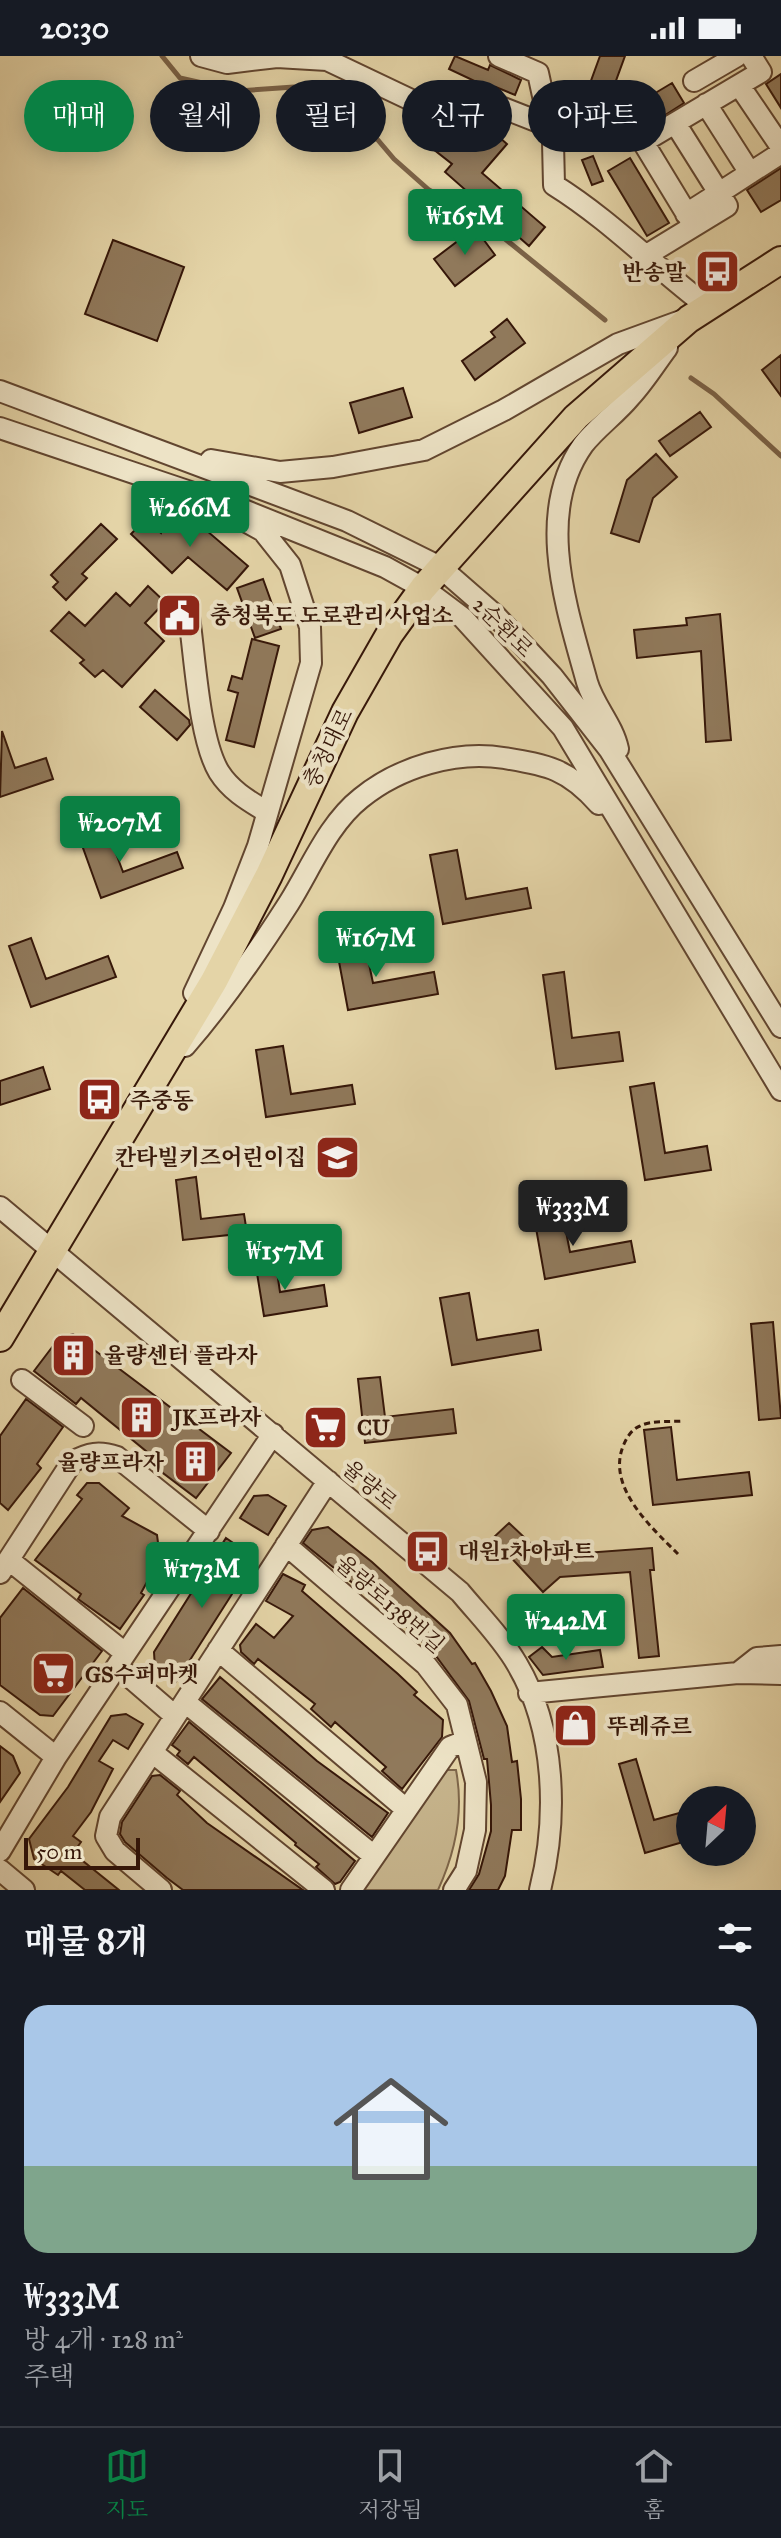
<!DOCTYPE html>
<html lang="ko">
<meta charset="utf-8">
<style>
:root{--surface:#171b24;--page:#242831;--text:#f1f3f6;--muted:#9ea1a6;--line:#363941;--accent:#0b8043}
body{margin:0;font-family:"IM FELL Great Primer","Noto Serif KR",serif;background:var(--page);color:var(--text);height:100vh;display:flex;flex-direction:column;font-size:30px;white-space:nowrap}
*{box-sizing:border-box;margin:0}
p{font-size:26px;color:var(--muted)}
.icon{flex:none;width:44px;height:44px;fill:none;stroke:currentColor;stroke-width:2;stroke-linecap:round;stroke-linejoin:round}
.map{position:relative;height:1834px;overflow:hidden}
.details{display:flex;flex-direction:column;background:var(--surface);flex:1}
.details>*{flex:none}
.banner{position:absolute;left:24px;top:24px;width:734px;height:72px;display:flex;gap:16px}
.needle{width:52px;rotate:26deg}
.buttons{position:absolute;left:676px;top:1730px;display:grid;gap:16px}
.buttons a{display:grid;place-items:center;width:80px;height:80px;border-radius:50%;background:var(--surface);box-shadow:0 4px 20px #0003;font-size:40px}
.scale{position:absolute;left:24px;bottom:20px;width:116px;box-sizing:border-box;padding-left:8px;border:4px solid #361709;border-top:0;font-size:22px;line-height:28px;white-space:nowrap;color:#361709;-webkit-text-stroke:6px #ede3c6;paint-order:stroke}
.price{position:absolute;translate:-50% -68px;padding:0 18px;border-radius:8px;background:var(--accent);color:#fff;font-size:26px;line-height:52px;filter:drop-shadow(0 2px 4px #0008)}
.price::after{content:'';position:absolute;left:50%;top:48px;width:24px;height:18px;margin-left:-12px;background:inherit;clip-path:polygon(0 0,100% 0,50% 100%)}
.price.active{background:#222;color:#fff}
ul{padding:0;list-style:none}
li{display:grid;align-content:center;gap:16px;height:424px;padding:0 24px}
li span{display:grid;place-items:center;height:248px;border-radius:24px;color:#555}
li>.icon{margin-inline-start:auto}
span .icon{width:144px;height:144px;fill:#fffc;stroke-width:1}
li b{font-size:34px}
h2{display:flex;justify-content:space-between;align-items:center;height:96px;padding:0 24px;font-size:34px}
.chip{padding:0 28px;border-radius:36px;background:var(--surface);box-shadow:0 4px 20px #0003;font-size:28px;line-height:72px}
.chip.active{background:var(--accent);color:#fff}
.status{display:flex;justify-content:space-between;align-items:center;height:56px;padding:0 40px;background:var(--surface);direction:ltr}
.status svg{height:22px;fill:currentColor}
.dock{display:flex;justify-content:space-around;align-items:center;height:112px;border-top:2px solid var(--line);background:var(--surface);font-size:22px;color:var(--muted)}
.dock a{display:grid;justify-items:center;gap:4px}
.dock .active{color:var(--accent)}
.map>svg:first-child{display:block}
.green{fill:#c6b48c;stroke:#7e664a;stroke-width:2}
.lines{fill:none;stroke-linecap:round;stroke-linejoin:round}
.stream{stroke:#7b6247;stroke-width:5}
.building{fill:#90795b;stroke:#361709;stroke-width:2}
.minor-casing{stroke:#624630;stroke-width:24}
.major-casing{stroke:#361709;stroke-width:30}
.path{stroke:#361709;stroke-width:3;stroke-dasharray:6 4;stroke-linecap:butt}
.minor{stroke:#ede3c6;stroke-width:20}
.major{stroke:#e4d4a7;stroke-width:26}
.labels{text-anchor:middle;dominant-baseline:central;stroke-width:8;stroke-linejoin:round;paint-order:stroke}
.poi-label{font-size:22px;font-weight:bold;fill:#361709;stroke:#ede3c6;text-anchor:start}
.street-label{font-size:22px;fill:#361709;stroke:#ede3c6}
</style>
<div class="status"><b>20:30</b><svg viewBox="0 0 49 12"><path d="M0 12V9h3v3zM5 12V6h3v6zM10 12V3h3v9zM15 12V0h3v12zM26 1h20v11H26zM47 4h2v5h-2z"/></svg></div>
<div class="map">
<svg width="781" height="1834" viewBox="0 0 781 1834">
<rect width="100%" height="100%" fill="#e4d4a7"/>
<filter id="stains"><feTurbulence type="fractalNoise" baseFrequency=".0025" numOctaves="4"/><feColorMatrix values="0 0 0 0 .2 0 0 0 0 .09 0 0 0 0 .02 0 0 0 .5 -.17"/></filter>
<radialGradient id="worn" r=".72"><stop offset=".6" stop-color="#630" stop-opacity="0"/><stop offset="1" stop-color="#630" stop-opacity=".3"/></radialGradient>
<path class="green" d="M443,1714H456C464,1756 456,1795 438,1834H360Z"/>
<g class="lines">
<path class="stream" d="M162,0L180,22L238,35L294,31L344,44L394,103L429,134L483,165L605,264
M691,322L714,338L781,400"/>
</g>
<path class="building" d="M455,0L488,14L490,9L521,24L515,39L496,31L492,39L478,35L481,28L449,13Z
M600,0H625L610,41L588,33Z
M781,18V52L766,28Z
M672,27L684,47L620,88L607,66Z
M581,54L596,60L589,75L574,69Z
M425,64L442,65L476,92L491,74L507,88L482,117L545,171L529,190L445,116L452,108L414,78Z
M593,100L603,125L592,129L582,104Z
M630,102L669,167L647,180L608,115Z
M781,112V144L761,156L747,134Z
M475,172L495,199L455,230L434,203Z
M113,184L184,211L157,285L85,258Z
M507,263L525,287L475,324L462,305L495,281L491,276Z
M781,299V340L762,314Z
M403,332L412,361L359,377L350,347Z
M700,356L711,371L670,400L659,385Z
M656,398L677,421L653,442L639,486L611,477L627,424Z
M168,459L206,474L248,510L227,534L188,501L172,517L131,478L146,463L161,477Z
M101,468L117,483L82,518L87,522L66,544L53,531L58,526L51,519Z
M263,523L281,573L255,582L237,532Z
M148,530L165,546L145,567L164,585L122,631L103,614L95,621L80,607L84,604L51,575L69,556L85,570L116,537L130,550Z
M720,558L731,684L706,686L701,595L637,602L634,574L687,569L686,562Z
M252,583L279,590L254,691L226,684L238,637L228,634L232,620L242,623Z
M155,634L189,664L190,669L177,684L140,651Z
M2,675L15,712L46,702L53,723L0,741Z
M105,768L123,816L177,796L183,812L101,842L78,778Z
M457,794L466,843L527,832L531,852L443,868L430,799Z
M363,879L373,927L434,916L438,938L348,954L335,884Z
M31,882L46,923L108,900L116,921L31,951L9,890Z
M564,916L572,982L619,976L623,1005L556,1013L543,919Z
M283,990L291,1038L352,1029L355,1048L266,1061L256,994Z
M43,1011L50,1033L0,1049V1025Z
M654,1027L665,1097L707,1090L711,1114L645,1124L630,1031Z
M196,1121L201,1163L244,1158L247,1177L183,1184L176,1124Z
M561,1150L570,1196L631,1185L635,1206L545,1223L533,1155Z
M275,1202L280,1236L324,1229L327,1250L264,1260L255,1205Z
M469,1237L477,1284L538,1274L541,1294L452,1309L440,1242Z
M773,1266L781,1362L759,1364L751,1268Z
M73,1278L231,1397L196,1442L159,1414L163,1409L81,1342L76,1348L34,1315L59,1282Z
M380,1321L385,1361L453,1353L456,1377L365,1387L358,1323Z
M26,1343L63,1371L37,1408L41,1412L8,1454L0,1447V1380Z
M671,1371L677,1424L749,1416L752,1439L653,1449L644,1374Z
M87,1427H99L129,1452L122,1460L157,1479L160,1502L141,1537L144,1539L120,1573L78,1543L81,1538L35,1504L82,1443L77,1439Z
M268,1439L286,1450L268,1479L240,1462L254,1440Z
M509,1467L544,1500L652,1492L654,1514H650L659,1600L639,1602L630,1516L560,1521L543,1536L493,1482Z
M328,1471L372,1506L450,1577L472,1608L475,1607L491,1635L507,1670L512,1706L517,1705L521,1743V1774H512L505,1820L498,1834H469L479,1818L491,1775V1749L487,1703H484L469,1645L433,1596L406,1570L303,1487L312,1474Z
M226,1482L255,1502L176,1626L155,1613L154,1596Z
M283,1518L305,1529L302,1535L398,1618L417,1636L414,1639L443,1664L442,1681L402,1733L382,1715L386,1711L360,1688L335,1666L331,1671L311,1653L315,1648L258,1603L254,1608L241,1596L240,1589L256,1568L274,1582L293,1560L266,1545Z
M23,1532L102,1595L53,1660L40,1659L0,1629V1562Z
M542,1591L552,1601L600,1594L603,1611L543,1619L529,1601Z
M220,1621L317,1705L388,1757L372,1781L202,1643Z
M126,1658L143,1668L128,1693L113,1684L99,1705L113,1713L91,1756L73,1780L81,1786L73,1797L119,1834H85L61,1815L58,1819L34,1803L29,1783L68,1731L111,1660Z
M189,1666L355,1805L340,1826L335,1828L316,1811L319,1808L295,1789L296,1787L194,1701L188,1708L177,1699L180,1695L172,1689Z
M0,1690L13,1700L20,1717L0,1746Z
M636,1703L654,1764L690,1754V1784L645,1797L619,1708Z
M160,1719L180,1735L177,1739L207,1767L303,1834H183L167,1822L125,1786L120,1778L122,1766L152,1720Z"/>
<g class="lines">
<defs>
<path id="minor" d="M201,0L227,7L277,1L327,4L428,52H503L549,70
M499,0L538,17L553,86L554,129C610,164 655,211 708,251
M694,25L737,0
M739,29L761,16L751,0
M706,48L750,117
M675,67L719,137L686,158
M694,170L643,86L739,29L781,91
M645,200L727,150L719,137L781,97
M0,335L347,465L440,511L495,559L552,620L609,693L781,971
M0,372L241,453L385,511L423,532L463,562L563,672L781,1034
M211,404L280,416L333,411L424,394L504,354L618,288L681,265
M189,561C195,601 199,683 219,716C231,735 249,745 267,756
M618,693C613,669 594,650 587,626C567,553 534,458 583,389C596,372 616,358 630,341C644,326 655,308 667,292
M194,937L234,852L258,790L311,607L310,571L290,509L263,475L245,465
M185,990C224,945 257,897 289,847C311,812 328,768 361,742C399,711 456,694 504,702C548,709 568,713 599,748
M0,1151L460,1536C479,1559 502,1582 517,1608C556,1674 558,1762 540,1834
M22,1324L83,1370
M286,1489L426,1609L457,1649L476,1726L475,1774L466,1815L454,1834
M9,1504L125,1597
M0,1517L72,1406C89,1397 99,1395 117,1401L209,1475
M218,1594L406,1753
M117,1610L175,1660
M738,1617L757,1602L781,1600
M529,1637L738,1617L781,1618
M185,1646L374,1800
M0,1656L56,1701
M152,1696L324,1834
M0,1795L56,1701L273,1378
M0,1814L24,1834
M161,1834L115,1795L106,1780L110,1761L328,1425
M351,1834L450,1691L465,1685"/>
<path id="major" d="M0,1282L214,925L269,819L345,656L389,579L423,532L576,361L689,263L781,204"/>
</defs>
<use href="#minor" class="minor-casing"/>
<use href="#major" class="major-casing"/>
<path class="path" d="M678,1498C651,1471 605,1430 624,1388C627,1381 632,1373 640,1370C651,1364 671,1366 683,1365
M518,1553L532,1546"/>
<use href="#minor" class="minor"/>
<use href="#major" class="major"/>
</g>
<defs>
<symbol id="bus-square" viewBox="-11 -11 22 22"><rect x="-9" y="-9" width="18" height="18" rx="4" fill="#8f2418" stroke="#ede3c6"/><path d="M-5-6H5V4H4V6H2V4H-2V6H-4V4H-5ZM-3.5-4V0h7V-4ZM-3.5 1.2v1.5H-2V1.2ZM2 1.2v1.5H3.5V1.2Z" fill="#fff"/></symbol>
<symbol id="civic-square" viewBox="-11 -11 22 22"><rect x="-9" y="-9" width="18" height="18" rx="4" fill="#8f2418" stroke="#ede3c6"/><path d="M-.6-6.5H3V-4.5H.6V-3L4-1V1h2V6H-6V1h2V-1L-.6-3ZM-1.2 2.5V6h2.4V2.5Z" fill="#fff"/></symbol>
<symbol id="school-square" viewBox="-11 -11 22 22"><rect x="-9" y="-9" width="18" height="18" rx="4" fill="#8f2418" stroke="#ede3c6"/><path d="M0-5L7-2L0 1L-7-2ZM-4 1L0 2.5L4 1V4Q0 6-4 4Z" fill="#fff"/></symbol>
<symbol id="building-square" viewBox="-11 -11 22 22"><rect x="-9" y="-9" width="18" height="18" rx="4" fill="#8f2418" stroke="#ede3c6"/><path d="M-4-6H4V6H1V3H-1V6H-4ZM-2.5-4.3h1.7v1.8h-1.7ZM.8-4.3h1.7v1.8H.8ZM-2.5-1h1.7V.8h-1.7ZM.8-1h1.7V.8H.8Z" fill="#fff"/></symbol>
<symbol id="supermarket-square" viewBox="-11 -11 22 22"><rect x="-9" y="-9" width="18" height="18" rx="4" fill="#8f2418" stroke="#ede3c6"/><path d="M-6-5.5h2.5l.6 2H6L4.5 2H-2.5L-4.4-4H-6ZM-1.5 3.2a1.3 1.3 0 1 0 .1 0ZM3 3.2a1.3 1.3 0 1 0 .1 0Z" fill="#fff"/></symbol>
<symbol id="shop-square" viewBox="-11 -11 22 22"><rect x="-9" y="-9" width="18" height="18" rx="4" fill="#8f2418" stroke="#ede3c6"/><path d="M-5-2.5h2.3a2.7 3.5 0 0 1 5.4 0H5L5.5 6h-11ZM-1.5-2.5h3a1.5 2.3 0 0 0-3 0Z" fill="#fff"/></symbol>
</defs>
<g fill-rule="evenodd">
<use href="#bus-square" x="692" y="190" width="51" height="51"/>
<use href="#civic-square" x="154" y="534" width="51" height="51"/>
<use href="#bus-square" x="74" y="1018" width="51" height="51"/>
<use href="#school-square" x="312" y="1076" width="51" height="51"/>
<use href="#building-square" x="48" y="1274" width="51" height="51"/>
<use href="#building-square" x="116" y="1336" width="51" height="51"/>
<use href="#supermarket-square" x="300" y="1346" width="51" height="51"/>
<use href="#building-square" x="170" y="1380" width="51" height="51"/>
<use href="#bus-square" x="402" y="1470" width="51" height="51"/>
<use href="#supermarket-square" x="28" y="1592" width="51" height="51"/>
<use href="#shop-square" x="550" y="1644" width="51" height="51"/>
</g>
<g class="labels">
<g class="poi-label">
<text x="686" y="216" text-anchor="end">반송말</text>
<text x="210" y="559">충청북도 도로관리 사업소</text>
<text x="130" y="1044">주중동</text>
<text x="306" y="1101" text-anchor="end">칸타빌키즈어린이집</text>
<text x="104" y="1299">율량센터 플라자</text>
<text x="173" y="1361">JK프라자</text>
<text x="357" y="1371">CU</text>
<text x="164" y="1406" text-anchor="end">율량프라자</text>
<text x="458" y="1495">대원1차아파트</text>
<text x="85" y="1618">GS수퍼마켓</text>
<text x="607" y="1670">뚜레쥬르</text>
</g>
<g class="street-label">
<text transform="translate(503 571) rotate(45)">2순환로</text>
<text transform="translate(328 692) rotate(-64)">충청대로</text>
<text transform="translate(370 1429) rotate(40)">율량로</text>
<text transform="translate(390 1548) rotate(41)">율량로138번길</text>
</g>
</g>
<rect width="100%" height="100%" filter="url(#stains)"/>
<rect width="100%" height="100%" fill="url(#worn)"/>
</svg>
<div class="buttons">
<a><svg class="needle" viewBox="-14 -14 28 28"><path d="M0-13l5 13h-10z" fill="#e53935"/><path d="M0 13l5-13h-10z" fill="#9ea1a6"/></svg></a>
</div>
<div class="scale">50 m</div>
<b class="price" style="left:465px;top:201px">₩165M</b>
<b class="price" style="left:190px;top:493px">₩266M</b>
<b class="price" style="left:120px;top:808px">₩207M</b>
<b class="price" style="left:376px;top:923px">₩167M</b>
<b class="price active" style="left:573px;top:1192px">₩333M</b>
<b class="price" style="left:285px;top:1236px">₩157M</b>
<b class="price" style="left:202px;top:1554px">₩173M</b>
<b class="price" style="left:566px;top:1606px">₩242M</b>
<div class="banner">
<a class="chip active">매매</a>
<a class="chip">월세</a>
<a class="chip">필터</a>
<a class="chip">신규</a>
<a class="chip">아파트</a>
</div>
</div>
<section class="details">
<h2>매물 8개<svg class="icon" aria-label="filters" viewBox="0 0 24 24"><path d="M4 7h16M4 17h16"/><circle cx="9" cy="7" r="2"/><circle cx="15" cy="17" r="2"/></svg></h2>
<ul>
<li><span style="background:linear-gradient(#a9c7e8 65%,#7fa58c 0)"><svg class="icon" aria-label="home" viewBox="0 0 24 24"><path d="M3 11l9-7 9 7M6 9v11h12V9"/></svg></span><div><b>₩333M</b><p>방 4개 · 128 m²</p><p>주택</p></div></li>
</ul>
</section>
<nav class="dock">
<a class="active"><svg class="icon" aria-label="map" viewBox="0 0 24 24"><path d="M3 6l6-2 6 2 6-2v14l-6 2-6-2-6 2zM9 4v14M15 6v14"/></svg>지도</a>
<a><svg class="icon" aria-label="saved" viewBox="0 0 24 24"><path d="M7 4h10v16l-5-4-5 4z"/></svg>저장됨</a>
<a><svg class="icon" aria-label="home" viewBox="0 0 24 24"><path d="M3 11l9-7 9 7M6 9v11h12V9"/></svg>홈</a>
</nav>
